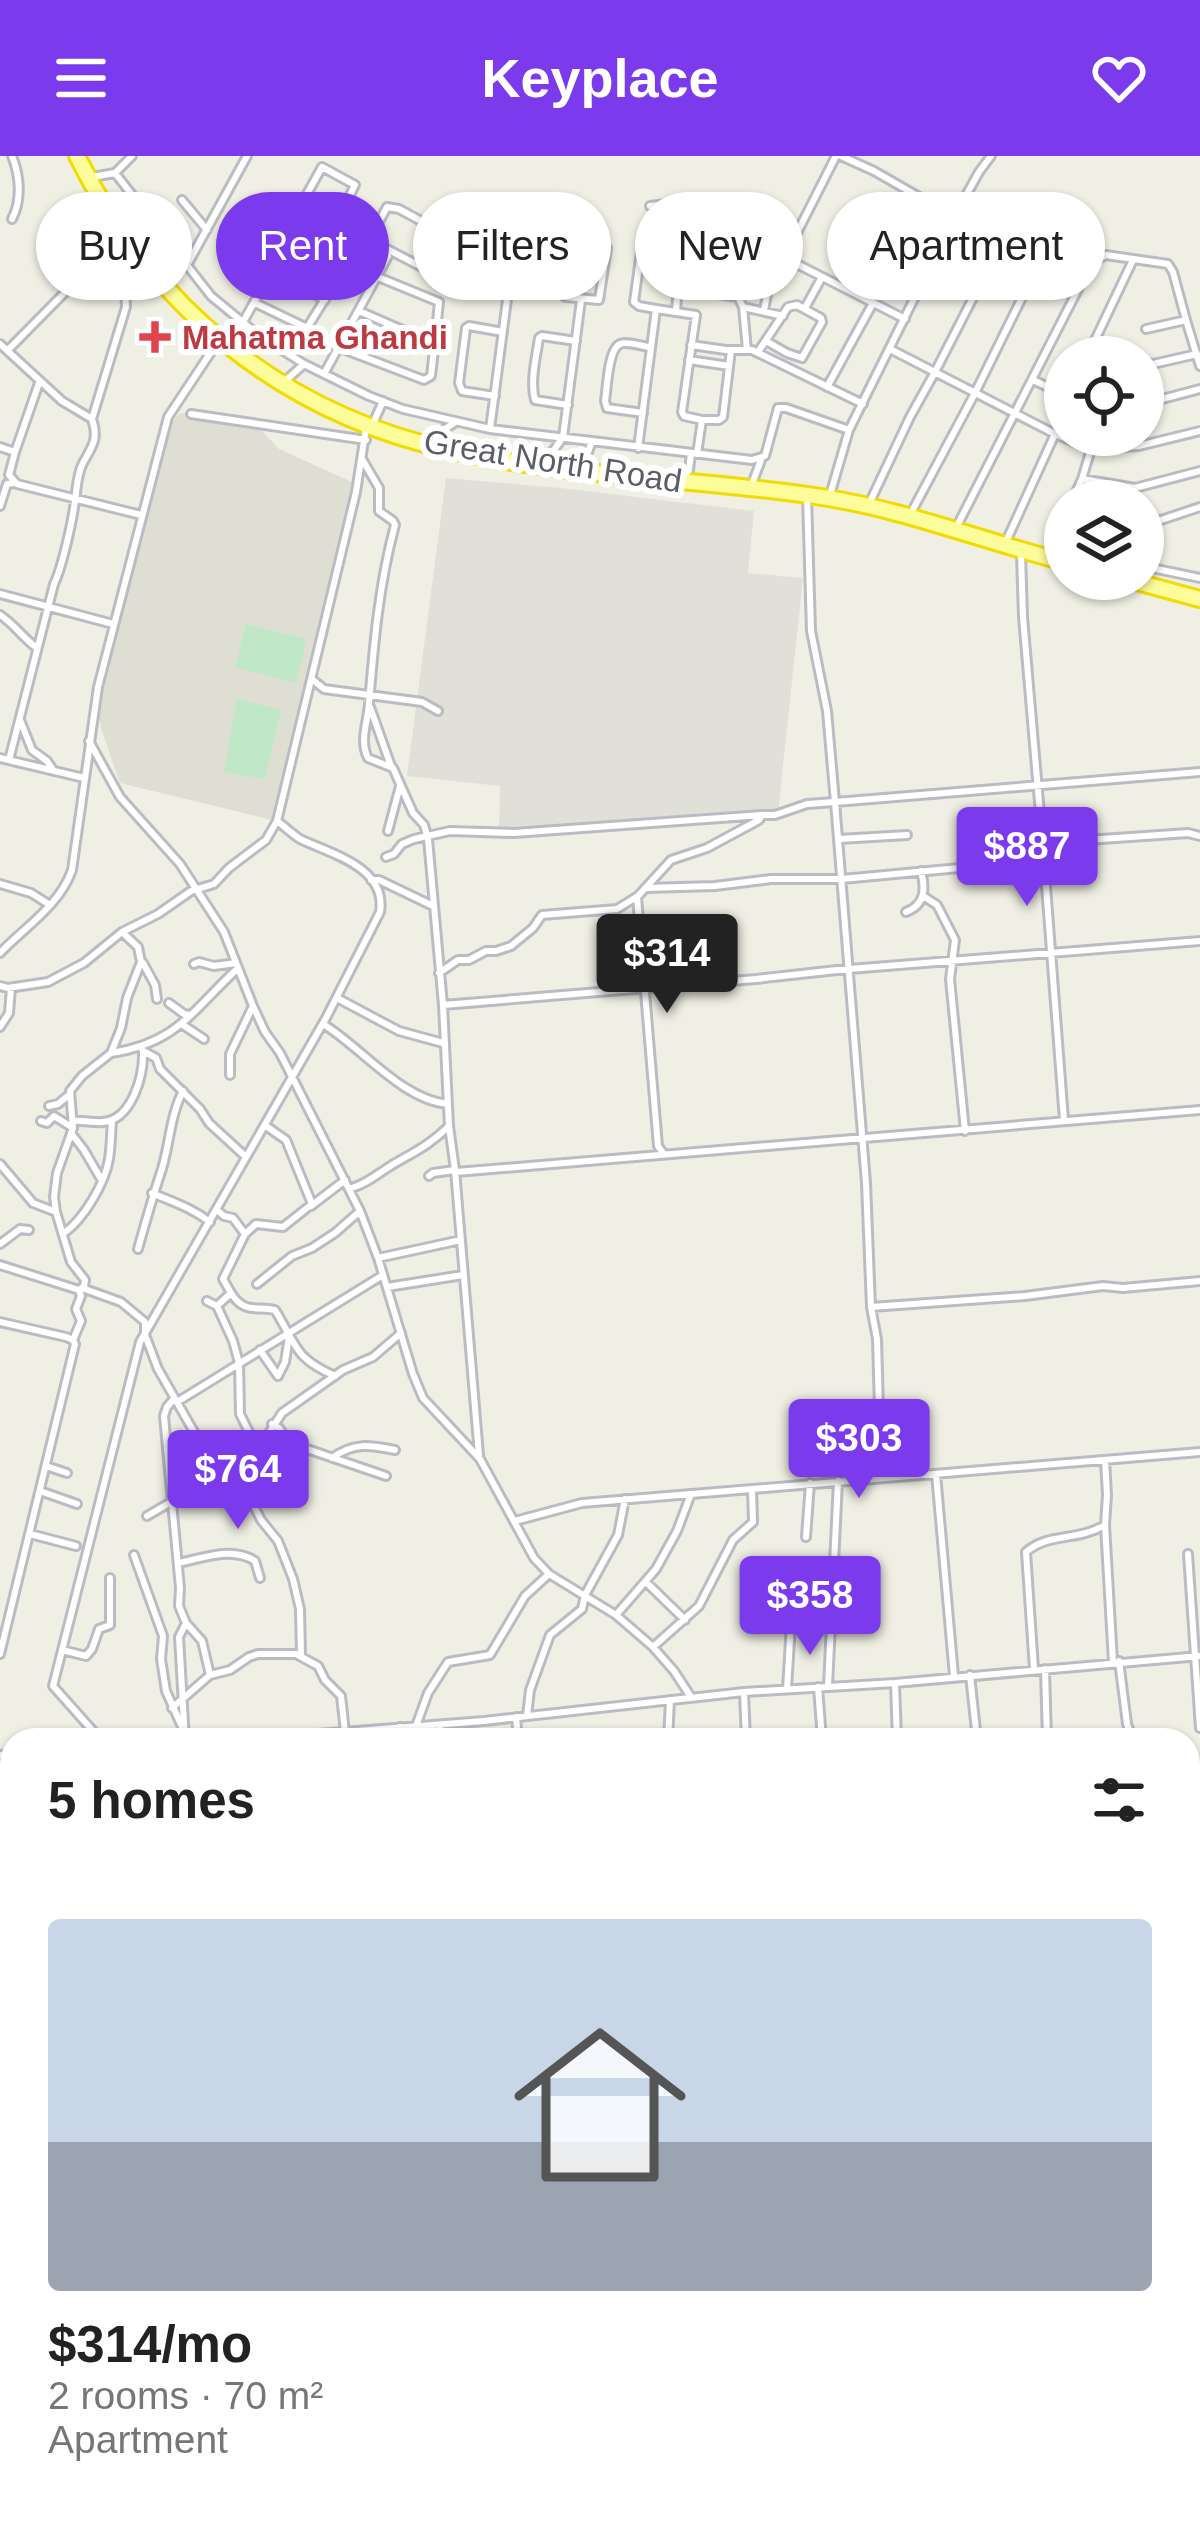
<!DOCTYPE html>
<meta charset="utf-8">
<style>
:root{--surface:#fff;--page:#f6f6f6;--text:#222;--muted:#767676;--accent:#7c3aed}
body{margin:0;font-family:Arial,sans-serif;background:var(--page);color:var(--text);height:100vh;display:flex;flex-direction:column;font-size:45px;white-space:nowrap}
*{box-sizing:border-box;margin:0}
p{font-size:39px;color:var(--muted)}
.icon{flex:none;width:66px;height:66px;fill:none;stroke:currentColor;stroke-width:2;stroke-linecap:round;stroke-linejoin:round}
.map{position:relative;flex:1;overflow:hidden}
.drawer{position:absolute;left:0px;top:1572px;width:1200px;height:804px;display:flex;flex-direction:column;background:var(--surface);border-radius:36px 36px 0 0;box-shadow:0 3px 9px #0004}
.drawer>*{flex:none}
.hud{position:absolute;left:36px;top:36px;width:1128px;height:108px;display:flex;gap:24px}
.fabs{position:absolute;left:1044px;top:180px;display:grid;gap:24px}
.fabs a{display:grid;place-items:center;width:120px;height:120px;border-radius:50%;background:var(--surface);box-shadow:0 3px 9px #0004;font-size:60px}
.price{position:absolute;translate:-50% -102px;padding:0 27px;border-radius:12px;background:var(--accent);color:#fff;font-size:39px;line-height:78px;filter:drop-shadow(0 3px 6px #0008)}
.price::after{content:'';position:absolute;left:50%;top:72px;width:36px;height:27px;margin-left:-18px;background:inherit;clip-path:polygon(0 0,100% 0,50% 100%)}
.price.active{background:#222;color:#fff}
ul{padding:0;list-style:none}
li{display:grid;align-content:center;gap:24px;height:636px;padding:0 48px}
li span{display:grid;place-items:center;height:372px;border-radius:12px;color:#555}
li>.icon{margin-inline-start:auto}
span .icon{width:216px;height:216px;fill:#fffc;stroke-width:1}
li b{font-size:51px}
h2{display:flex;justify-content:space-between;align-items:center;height:144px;padding:0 48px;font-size:51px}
.chip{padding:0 42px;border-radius:54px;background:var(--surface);box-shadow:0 3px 9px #0004;font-size:42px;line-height:108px}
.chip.active{background:var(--accent);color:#fff}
header{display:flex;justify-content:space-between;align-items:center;height:156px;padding:0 48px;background:var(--accent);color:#fff;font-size:54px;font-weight:700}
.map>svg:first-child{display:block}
.industrial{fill:#e0e0d8}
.education{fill:#dfded2}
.green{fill:#c0e7c8}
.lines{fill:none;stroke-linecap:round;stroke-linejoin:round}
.stream{stroke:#a3c3ff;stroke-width:3}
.minor-casing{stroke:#bbbcc3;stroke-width:12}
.trunk-casing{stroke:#f2db00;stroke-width:20}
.minor{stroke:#fff;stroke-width:6}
.trunk{stroke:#fcfc9a;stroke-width:14}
.health-dot{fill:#e0444e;stroke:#fff;stroke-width:4.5}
.labels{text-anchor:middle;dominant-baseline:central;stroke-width:12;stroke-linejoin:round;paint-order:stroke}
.health-label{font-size:33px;font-weight:bold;fill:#be3a42;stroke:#fff;text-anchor:start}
.street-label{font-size:33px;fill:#5c5e65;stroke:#fff}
</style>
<header><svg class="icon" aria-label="menu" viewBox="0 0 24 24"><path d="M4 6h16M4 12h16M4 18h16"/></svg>Keyplace<svg class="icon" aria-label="heart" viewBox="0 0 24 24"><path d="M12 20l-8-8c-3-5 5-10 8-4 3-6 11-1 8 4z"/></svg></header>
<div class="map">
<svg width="1200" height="2376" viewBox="0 0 1200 2376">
<rect width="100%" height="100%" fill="#efefe4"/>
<path class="industrial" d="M446,322L560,332L754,355L748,417L803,422L778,657L499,675L500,630L407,620Z"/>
<path class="education" d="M181,257L260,273L279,293L354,327L272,664L120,627L101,572L98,556L135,398L169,267Z"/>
<path class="green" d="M246,468L307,483L296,527L235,511Z
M237,543L281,554L265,623L224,616Z"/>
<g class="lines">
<path class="stream" d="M302,2376L305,2364"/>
<defs>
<path id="minor" d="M12,0C20,20 22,44 12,63
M115,17L132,0
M92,21L115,17L211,140L257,178L304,208L369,240L403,253L490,273L752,304L765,300L778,252H786L849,274
M182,44L207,74
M650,50L706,44L752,54L790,90
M854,52L901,76C900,89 893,104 880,109L839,85Z
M953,63L979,16L991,0
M498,75L530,81L535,85L526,135L508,136L489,132L487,129L493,79Z
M572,86L607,92L599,144L565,141L561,136L568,88Z
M897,95L931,114
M785,102L905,163
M703,107L704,136L738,141L743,151L783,160
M186,111L247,0
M272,115L325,144
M156,117L183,108
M378,121L439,146L435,185
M255,147L307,172L341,117L339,108L290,83
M743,151L747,194
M805,152L822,121
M656,153L696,159L682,256L684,260L702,264
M764,154L768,134L836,0
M1146,173L1186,164L1200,210
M0,188L62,245L92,263L126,151L125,132L143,106
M1094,188L1123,201
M691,189L726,194H752L863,248
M340,192L424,224L431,220L435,185L414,179L359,155
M890,193L1055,278L1091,293L1139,290L1200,275
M8,194L82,119C98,119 108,134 125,132
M758,196L788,151L797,149L821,162L822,166L802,202L787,197L766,185
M1087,201L1133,104
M689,204L729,210
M1143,207L1153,208L1197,198
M324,218L388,100L385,92L374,85L372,79L387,51L399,53L456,84L450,120L443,122L385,92
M1033,224L1065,239
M284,226L304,208
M827,231L873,147
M495,240L462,235L459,227L466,172L469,170L503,176
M1143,248L1200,233
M568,249L535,244C530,225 536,202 539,182L542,180L576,185
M643,257L607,252L605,245C607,233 608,193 620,188C626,185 642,190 649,191
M191,258L366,284
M372,270L383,245
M490,273L508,136
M427,285L454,267
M0,291L15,296L39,227
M638,292L656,153L639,150L634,146L641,95L680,102L676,156
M15,296L9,319L17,328L141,359
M697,298L702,264H719L723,261L731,194
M362,303L379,332V355L393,365L395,369C379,428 374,487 369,547C368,566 359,584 368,602L393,612L413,657L424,669L428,683L443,849L449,970L455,1014L479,1299
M537,307L554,294L563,281L581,144
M575,312L587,299L592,285
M683,322L689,314L691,297
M1082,323L1135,332L1200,315
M752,328L761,304
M830,339L849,274L952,66L949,58L874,15L841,0
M807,340L811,475L827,555L835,646L1200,616
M1072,345L1082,323L1091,293
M869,348L910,261L935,216L1000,89L1005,86L1045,95L1048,93L1085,97L1091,105
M0,350L7,328L13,327
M910,359L975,237L1045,95
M1151,368L1153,383L1147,411L1200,422
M1143,370L1200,351
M956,372L1092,106L1106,99L1168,108L1173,116L1186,164
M1004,390L1055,278
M1052,402L1065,366
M0,438L113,468
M0,459C14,468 23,482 37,492
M313,524L324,533L422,546L438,555
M370,551L391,610
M20,564L32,594L47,605L53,614
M89,585L120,641L180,708L224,776L253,850L265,876L280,897L360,1055L378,1102L413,1218L423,1242L480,1303L534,1402L549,1418L616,1459L653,1491L674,1515L691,1541
M0,602L84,622
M9,604L54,428C62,412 73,363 75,344C77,332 77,318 83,307C92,290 99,284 92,263
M388,675L400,630
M839,683L907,679
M386,701L394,698L402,688L414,683L450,675L514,677L762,659
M1044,704L1064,964
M1046,721L1075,718L1082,689L1087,684L1188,677L1200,680
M371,724H379L433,750
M0,728L31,737L50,749
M646,732L715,730L771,723H842L1044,704L1023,461L1021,398
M923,740L937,749L955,784L950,823L965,975
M637,741L658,990L663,997
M906,756C925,749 926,733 921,715
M0,797C25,771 60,749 72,714L98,531L168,261L219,184L243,166L300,64L331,77L355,29L322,11L297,56L300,64
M143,807L155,829L157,843
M194,808L199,806L214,810L236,807
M439,817L458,804H469L486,795H496L511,790L533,772L542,759L617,753L638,740L671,704L707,692L759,664L762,659H775L807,648L835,646L866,1027L871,1151L877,1183L881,1322
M0,830L8,832L48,826L84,807L122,776L158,758L191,735L214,728L229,712L266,684L277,665
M337,842L399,875L443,887
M169,847L184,858L189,859
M443,849L756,823L837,814L1200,785
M323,868C361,891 402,944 448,948
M183,869L204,883
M0,871L9,857L11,832
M141,891L143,895L156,902L160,913L200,953L209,967L246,1001
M111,897C177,887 193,854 237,813
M230,919V898L253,850
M49,950L58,948L70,938
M41,965L47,967L54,960L73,972
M73,965C83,964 93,967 103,966C132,964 144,919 143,895
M71,977L84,994L101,1023
M0,1008L33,1047L56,1056
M456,1016L1200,954
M429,1020L433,1017L455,1014
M349,1033C368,1027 376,1019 392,1009C414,996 430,989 449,970
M152,1037C173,1046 192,1052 210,1066
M311,1050L345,1024
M217,1054L224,1060L233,1062L245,1078L256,1068L283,1071L312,1048L286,984L266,970
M64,1077C84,1063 105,1027 109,1003C111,991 111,977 112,964
M0,1088L20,1073L29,1074
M138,1093C145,1068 152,1043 160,1019C170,991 169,962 183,935
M378,1102L461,1084
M0,1109L79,1134
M257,1128L292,1100L312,1092L335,1077L360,1055
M387,1131L463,1119
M82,1132L121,1146L145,1166V1179L158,1213L194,1276L198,1330
M231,1137L223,1123L245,1078
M207,1145L217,1150L233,1185L239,1207L240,1258L250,1278L255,1295
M217,1150L231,1137C244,1158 256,1150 275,1154C297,1190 294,1202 335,1220
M871,1151L1025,1140L1103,1130L1123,1132L1200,1125
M0,1166L66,1181L73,1184L75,1188L0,1498
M73,1184L81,1165L76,1153L81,1140L79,1134L84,1130L85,1124L71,1106L56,1056L54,1041L57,1017L73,972L70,935L82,920L111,897L121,872L127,842L141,806L138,791L122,776
M260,1194L278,1220L285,1206L289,1180
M173,1244L167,1251L164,1260L180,1432L179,1450L186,1467L179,1481L185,1584
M177,1246L383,1119
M272,1268L279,1272L294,1295L307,1293L386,1320
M332,1302C354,1286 370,1289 395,1294
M1105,1304L1107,1339L1105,1369L1113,1506
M46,1310L67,1317
M936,1318L954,1520
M40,1335L77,1348
M147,1360L171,1346
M515,1365L582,1347L1200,1296
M30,1378L76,1390
M806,1381L810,1327
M1188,1398L1200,1572
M134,1399L163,1480L161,1503L166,1535L183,1573
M178,1407C204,1402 232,1390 255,1405L260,1422
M646,1426L685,1464
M616,1459L656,1413L677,1375L691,1338
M186,1467L202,1485L210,1519
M653,1491L699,1450L733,1384L753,1366L752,1333
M62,1494L86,1500L92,1493L99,1473L110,1469V1422
M301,1499L300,1453L293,1423L278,1385L261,1364L240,1322L282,1257L343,1214L373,1201L401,1177
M1119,1505L1127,1568L1133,1584
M1034,1513L1026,1396C1049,1376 1076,1386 1105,1369
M1045,1513L1047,1584
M970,1519L977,1584
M895,1527L897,1584
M828,1530L838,1325
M818,1531L822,1584
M787,1533L791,1468
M744,1536L746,1584
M172,1552L210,1519L230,1514L249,1501L258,1498H296L318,1510L325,1524L341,1540L345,1576
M527,1560L530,1534L550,1479L582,1453L585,1439L618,1379L625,1343
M516,1561L518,1584
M440,1569L441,1584
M416,1570L428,1537L448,1506L490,1499L525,1440L549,1418
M400,1571L401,1584
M93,1575L53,1530L140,1186L326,862L380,756C387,711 331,698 300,683C292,678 284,670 277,665L356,336L366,272
M240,1584L484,1565L744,1536L895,1527L1200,1500
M668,1584L670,1544
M0,1599L12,1598
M0,1759H12
M0,1824H12
M0,1892L12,1891
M0,1951L12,1950
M1188,1994L1200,1993
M0,2076H12
M1188,2084L1200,2073
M0,2131H12
M482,2364L485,2376
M840,2376L843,2364"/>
<path id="trunk" d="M77,0C153,152 282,257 449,294C573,322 703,322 828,342C908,355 986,386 1065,406
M1126,423L1200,443"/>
</defs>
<use href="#minor" class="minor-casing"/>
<use href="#trunk" class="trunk-casing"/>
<use href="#minor" class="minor"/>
<use href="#trunk" class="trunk"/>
</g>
<path class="health-dot" d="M149 163h12v12h12v12h-12v12h-12v-12h-12v-12h12z"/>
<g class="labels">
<g class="health-label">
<text x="182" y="181">Mahatma Ghandi</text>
</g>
<g class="street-label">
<text transform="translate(553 305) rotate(9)">Great North Road</text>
</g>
</g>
</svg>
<div class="fabs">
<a><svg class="icon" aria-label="locate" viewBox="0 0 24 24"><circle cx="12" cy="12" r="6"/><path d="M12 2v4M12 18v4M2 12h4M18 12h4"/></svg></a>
<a><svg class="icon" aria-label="layers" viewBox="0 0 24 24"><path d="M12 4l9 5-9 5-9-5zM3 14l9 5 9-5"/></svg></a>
</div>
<b class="price" style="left:1027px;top:753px">$887</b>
<b class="price active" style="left:667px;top:860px">$314</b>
<b class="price" style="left:859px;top:1345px">$303</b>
<b class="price" style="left:238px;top:1376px">$764</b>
<b class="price" style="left:810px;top:1502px">$358</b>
<div class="hud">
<a class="chip">Buy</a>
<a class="chip active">Rent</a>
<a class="chip">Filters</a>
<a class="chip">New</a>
<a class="chip">Apartment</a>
</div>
<section class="drawer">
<h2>5 homes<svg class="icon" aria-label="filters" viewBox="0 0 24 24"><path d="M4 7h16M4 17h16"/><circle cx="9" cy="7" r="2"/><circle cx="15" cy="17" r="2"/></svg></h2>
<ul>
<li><span style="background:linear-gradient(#c9d6e8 60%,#9aa5b1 0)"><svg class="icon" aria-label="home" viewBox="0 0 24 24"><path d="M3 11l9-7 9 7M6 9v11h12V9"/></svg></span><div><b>$314/mo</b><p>2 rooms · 70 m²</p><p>Apartment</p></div></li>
</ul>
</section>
</div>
